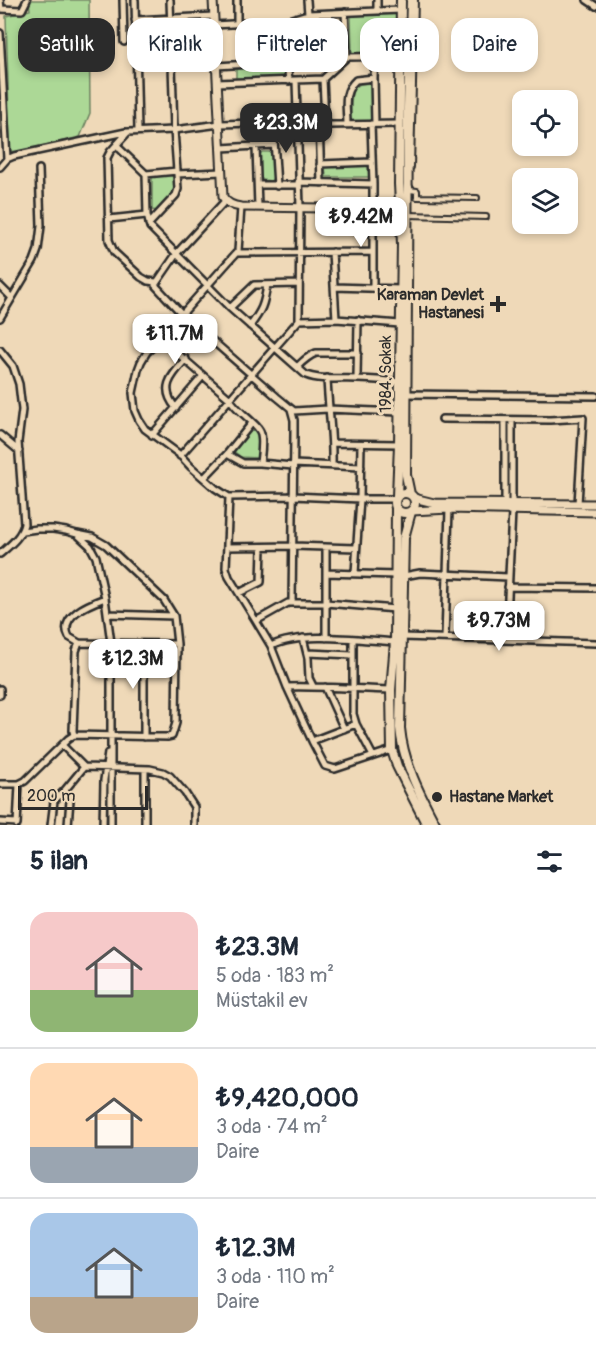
<!DOCTYPE html>
<html lang="tr">
<meta charset="utf-8">
<style>
:root{--surface:#fff;--page:#f6f6f7;--text:#1f2937;--muted:#747a83;--line:#e0e1e3;--accent:#2b2b2b}
body{margin:0;font-family:Pangolin,sans-serif;background:var(--page);color:var(--text);height:100vh;display:flex;flex-direction:column;font-size:22px;white-space:nowrap}
*{box-sizing:border-box;margin:0}
p{font-size:20px;color:var(--muted)}
.icon{flex:none;width:33px;height:33px;fill:none;stroke:currentColor;stroke-width:2;stroke-linecap:round;stroke-linejoin:round}
.map{position:relative;height:825px;overflow:hidden}
.details{display:flex;flex-direction:column;background:var(--surface);flex:1}
.details>*{flex:none}
.guide{position:absolute;left:18px;top:18px;width:561px;height:54px;display:flex;gap:12px}
.tools{position:absolute;left:512px;top:90px;display:grid;gap:12px}
.tools a{display:grid;place-items:center;width:66px;height:66px;border-radius:12px;background:var(--surface);box-shadow:0 3px 9px #0003;font-size:30px}
.scale{position:absolute;left:18px;bottom:15px;width:130px;box-sizing:border-box;padding-left:6px;border:3px solid #2b2b2b;border-top:0;font-size:16px;line-height:21px;white-space:nowrap;color:#2b2b2b;-webkit-text-stroke:4px #efd9b8;paint-order:stroke}
.price{position:absolute;translate:-50% -51px;padding:0 14px;border-radius:12px;background:#fff;color:#222;font-size:20px;line-height:39px;filter:drop-shadow(0 2px 3px #0008)}
.price::after{content:'';position:absolute;left:50%;top:36px;width:18px;height:14px;margin-left:-9px;background:inherit;clip-path:polygon(0 0,100% 0,50% 100%)}
.price.selected{background:var(--accent);color:#fff}
ul{padding:0;list-style:none}
li{display:flex;align-items:center;gap:18px;height:150px;padding:0 30px}
li+li{border-top:2px solid var(--line)}
li span{display:grid;place-items:center;flex:none;width:168px;height:120px;border-radius:18px;color:#555}
li>.icon{margin-inline-start:auto}
span .icon{width:72px;height:72px;fill:#fffc;stroke-width:1}
li b{font-size:26px}
h2{display:flex;justify-content:space-between;align-items:center;height:72px;padding:0 30px;font-size:26px}
.chip{padding:0 21px;border-radius:18px;background:var(--surface);box-shadow:0 3px 9px #0003;font-size:21px;line-height:54px}
.chip.selected{background:var(--accent);color:#fff}
.map>svg:first-child{display:block}
.green{fill:#acd896;stroke:#6c8260;stroke-width:1.5}
.lines{fill:none;stroke-linecap:round;stroke-linejoin:round}
.pedestrian-casing{stroke:#2b2b2b;stroke-width:8}
.minor-casing{stroke:#2b2b2b;stroke-width:10}
.tertiary-casing{stroke:#2b2b2b;stroke-width:11}
.secondary-casing{stroke:#2b2b2b;stroke-width:12}
.pedestrian{stroke:#efd9b8;stroke-width:4}
.minor{stroke:#efd9b8;stroke-width:5}
.tertiary{stroke:#efd9b8;stroke-width:7}
.secondary{stroke:#efd9b8;stroke-width:8}
.poi-dot{fill:#2b2b2b;stroke:#efd9b8;stroke-width:2}
.labels{text-anchor:middle;dominant-baseline:central;stroke-width:6;stroke-linejoin:round;paint-order:stroke}
.poi-label{font-size:16px;font-weight:bold;fill:#2b2b2b;stroke:#efd9b8;text-anchor:end}
.street-label{font-size:16px;fill:#2b2b2b;stroke:#efd9b8}
</style>
<div class="map">
<svg width="596" height="825" viewBox="0 0 596 825">
<rect width="100%" height="100%" fill="#efd9b8"/>
<filter id="ink" filterUnits="userSpaceOnUse"><feTurbulence type="fractalNoise" baseFrequency=".0167" numOctaves="2"/><feDisplacementMap in="SourceGraphic" scale="12" xChannelSelector="R" yChannelSelector="G"/><feConvolveMatrix kernelMatrix="1 2 1 2 8 2 1 2 1" color-interpolation-filters="sRGB"/></filter>
<g filter="url(#ink)">
<path class="green" d="M29,0H89L90,113L80,137L16,152L10,151L6,16L30,10Z
M396,13L395,52L352,55L351,16Z
M283,66L284,79L236,81V69Z
M371,83L372,121L350,122L352,90L360,84Z
M262,152H269L272,153L273,178L271,181L263,180L260,177L259,155Z
M369,163L371,177H326L325,165Z
M174,173L176,191L158,211L152,210V176Z
M249,430H256L260,432L259,458L241,457L232,450Z"/>
<g class="lines">
<defs>
<path id="pedestrian" d="M411,167L415,0
M410,187V190L417,191V197L477,198
M408,215L486,217"/>
<path id="minor" d="M0,0L1,9L22,10L27,0
M123,0L124,42
M135,0L138,131
M170,0L174,130L177,171
M237,0V23
M307,0L308,14
M377,0V11
M587,0L596,6
M345,12L347,57
M135,20L214,16
M214,25L285,21L308,14L401,10
M0,33L7,159
M287,62L289,81
M216,66L287,62L285,21
M323,79L325,121
M217,83L323,79L347,57L401,56
M319,121L321,183
M273,123L277,186
M347,124C347,106 342,93 356,80L374,78
M371,124L373,184V287
M375,124L374,78L375,57
M117,144L120,149L146,174L177,171V174
M256,147L258,207
M221,148L274,145
M320,164L372,162
M0,167L7,159L14,156L126,132
M146,174L147,215L150,227L230,308L306,375C321,381 341,378 357,379C371,379 386,381 400,382
M298,182L373,184
M258,185H299
M225,201L177,253L155,285L182,314L277,397L294,411L328,409L399,412
M241,207L238,251L182,314L161,339L147,352L141,362L138,370L133,393L135,411L139,420L145,429L179,454L191,467L215,488L229,497L293,496L360,499H395
M109,219L147,215
M149,224L176,195L178,189L177,174L222,172
M332,252L336,319
M237,253L372,252
M156,282L148,281L141,277L114,252L109,240L107,158L110,152L128,132L174,130L220,124L325,121L329,125L400,124
M0,286L12,298
M334,287L401,289
M230,308L254,285L299,284
M0,318L34,261L38,250L41,226L39,169
M299,320L336,319L400,324
M250,326C262,310 264,305 267,285
M161,339L230,399C237,412 259,424 261,434C263,443 261,454 260,463
M0,350L13,366L19,384L22,410L18,442L24,524C21,537 10,545 0,554
M297,367C303,361 308,356 316,353H358
M327,378C328,407 333,436 332,465
M357,378L358,320
M406,394L596,396
M176,408C159,388 171,376 186,359
M291,409L294,420V433L292,603
M442,419L550,420L583,418L578,504
M505,420V503L506,506
M0,435L19,451
M152,435L203,376
M333,443L399,444
M227,454L243,463H260L293,466
M180,456L299,320L300,207L296,81
M293,464L361,467
M204,478L227,454L252,423
M229,497L226,568L229,577L256,621
M510,506L512,503V420
M22,531L37,529H53L66,531L77,534L90,546L96,557L105,598L111,643V825
M227,547L293,546L356,548
M326,573L396,575
M355,573L360,499L361,444
M404,576L420,573L508,577
M508,587L596,588
M239,593L261,582L262,547
M105,598C89,604 58,616 69,637L79,643L177,644
M107,614L174,616
M402,637L596,643
M303,638L308,658L309,678L313,686
M326,638V548
M445,638L449,509
M353,639V714L356,724L373,756
M506,640L512,511
M271,646L256,621L288,603H326L395,609
M308,653L353,655
M287,687C322,686 356,689 391,690
M325,687L344,729
M0,689V695
M74,735L73,731L76,651L79,643
M144,737V644
M312,741L356,724
M62,745L84,767
M392,750L335,769L325,766L312,741L287,687L271,646C302,631 360,640 395,642
M145,769V825
M0,784H19L25,781L68,739L74,735L168,737L172,736L176,723L177,644L174,616L164,600L106,545L92,537L77,534
M0,822L17,823
M17,825L19,784
M51,825L54,801L65,790
M68,825L70,800L65,790L84,767L150,769L163,772L170,776L185,793L194,807V825
M103,825L104,780L108,753"/>
<path id="tertiary" d="M213,0L223,197C227,204 233,206 241,207L400,209
M414,498L434,503L596,504
M412,511L449,509L596,512"/>
<path id="secondary" d="M395 503a10 10 0 1 1 20 0a10 10 0 1 1-20 0Z
M410,494L406,475L408,107L411,0
M397,496L399,444L402,244L399,184L401,0
M396,508L395,642L391,690L392,750L397,766L405,782L427,825
M411,512L404,538L400,728C403,762 420,795 436,825"/>
</defs>
<use href="#pedestrian" class="pedestrian-casing"/>
<use href="#minor" class="minor-casing"/>
<use href="#tertiary" class="tertiary-casing"/>
<use href="#secondary" class="secondary-casing"/>
<use href="#pedestrian" class="pedestrian"/>
<use href="#minor" class="minor"/>
<use href="#tertiary" class="tertiary"/>
<use href="#secondary" class="secondary"/>
</g>
</g>
<g class="poi-dot">
<path d="M495 295h6v6h6v6h-6v6h-6v-6h-6v-6h6z"/>
<circle cx="437" cy="797" r="6"/>
</g>
<g class="labels">
<g class="poi-label">
<text x="484" y="295">Karaman Devlet<tspan x="484" dy="18">Hastanesi</tspan></text>
<text x="449" y="797" text-anchor="start">Hastane Market</text>
</g>
<g class="street-label">
<text transform="translate(386 374) rotate(-90)">1984. Sokak</text>
</g>
</g>
</svg>
<div class="tools">
<a><svg class="icon" aria-label="locate" viewBox="0 0 24 24"><circle cx="12" cy="12" r="6"/><path d="M12 2v4M12 18v4M2 12h4M18 12h4"/></svg></a>
<a><svg class="icon" aria-label="layers" viewBox="0 0 24 24"><path d="M12 4l9 5-9 5-9-5zM3 14l9 5 9-5"/></svg></a>
</div>
<div class="scale">200 m</div>
<b class="price selected" style="left:286px;top:154px">₺23.3M</b>
<b class="price" style="left:361px;top:248px">₺9.42M</b>
<b class="price" style="left:175px;top:365px">₺11.7M</b>
<b class="price" style="left:499px;top:652px">₺9.73M</b>
<b class="price" style="left:133px;top:690px">₺12.3M</b>
<div class="guide">
<a class="chip selected">Satılık</a>
<a class="chip">Kiralık</a>
<a class="chip">Filtreler</a>
<a class="chip">Yeni</a>
<a class="chip">Daire</a>
</div>
</div>
<section class="details">
<h2>5 ilan<svg class="icon" aria-label="filters" viewBox="0 0 24 24"><path d="M4 7h16M4 17h16"/><circle cx="9" cy="7" r="2"/><circle cx="15" cy="17" r="2"/></svg></h2>
<ul>
<li><span style="background:linear-gradient(#f6c9c9 65%,#8fb573 0)"><svg class="icon" aria-label="home" viewBox="0 0 24 24"><path d="M3 11l9-7 9 7M6 9v11h12V9"/></svg></span><div><b>₺23.3M</b><p>5 oda · 183 m²</p><p>Müstakil ev</p></div></li>
<li><span style="background:linear-gradient(#ffd9b3 70%,#9aa5b1 0)"><svg class="icon" aria-label="home" viewBox="0 0 24 24"><path d="M3 11l9-7 9 7M6 9v11h12V9"/></svg></span><div><b>₺9,420,000</b><p>3 oda · 74 m²</p><p>Daire</p></div></li>
<li><span style="background:linear-gradient(#a9c7e8 70%,#b9a48a 0)"><svg class="icon" aria-label="home" viewBox="0 0 24 24"><path d="M3 11l9-7 9 7M6 9v11h12V9"/></svg></span><div><b>₺12.3M</b><p>3 oda · 110 m²</p><p>Daire</p></div></li>
</ul>
</section>
